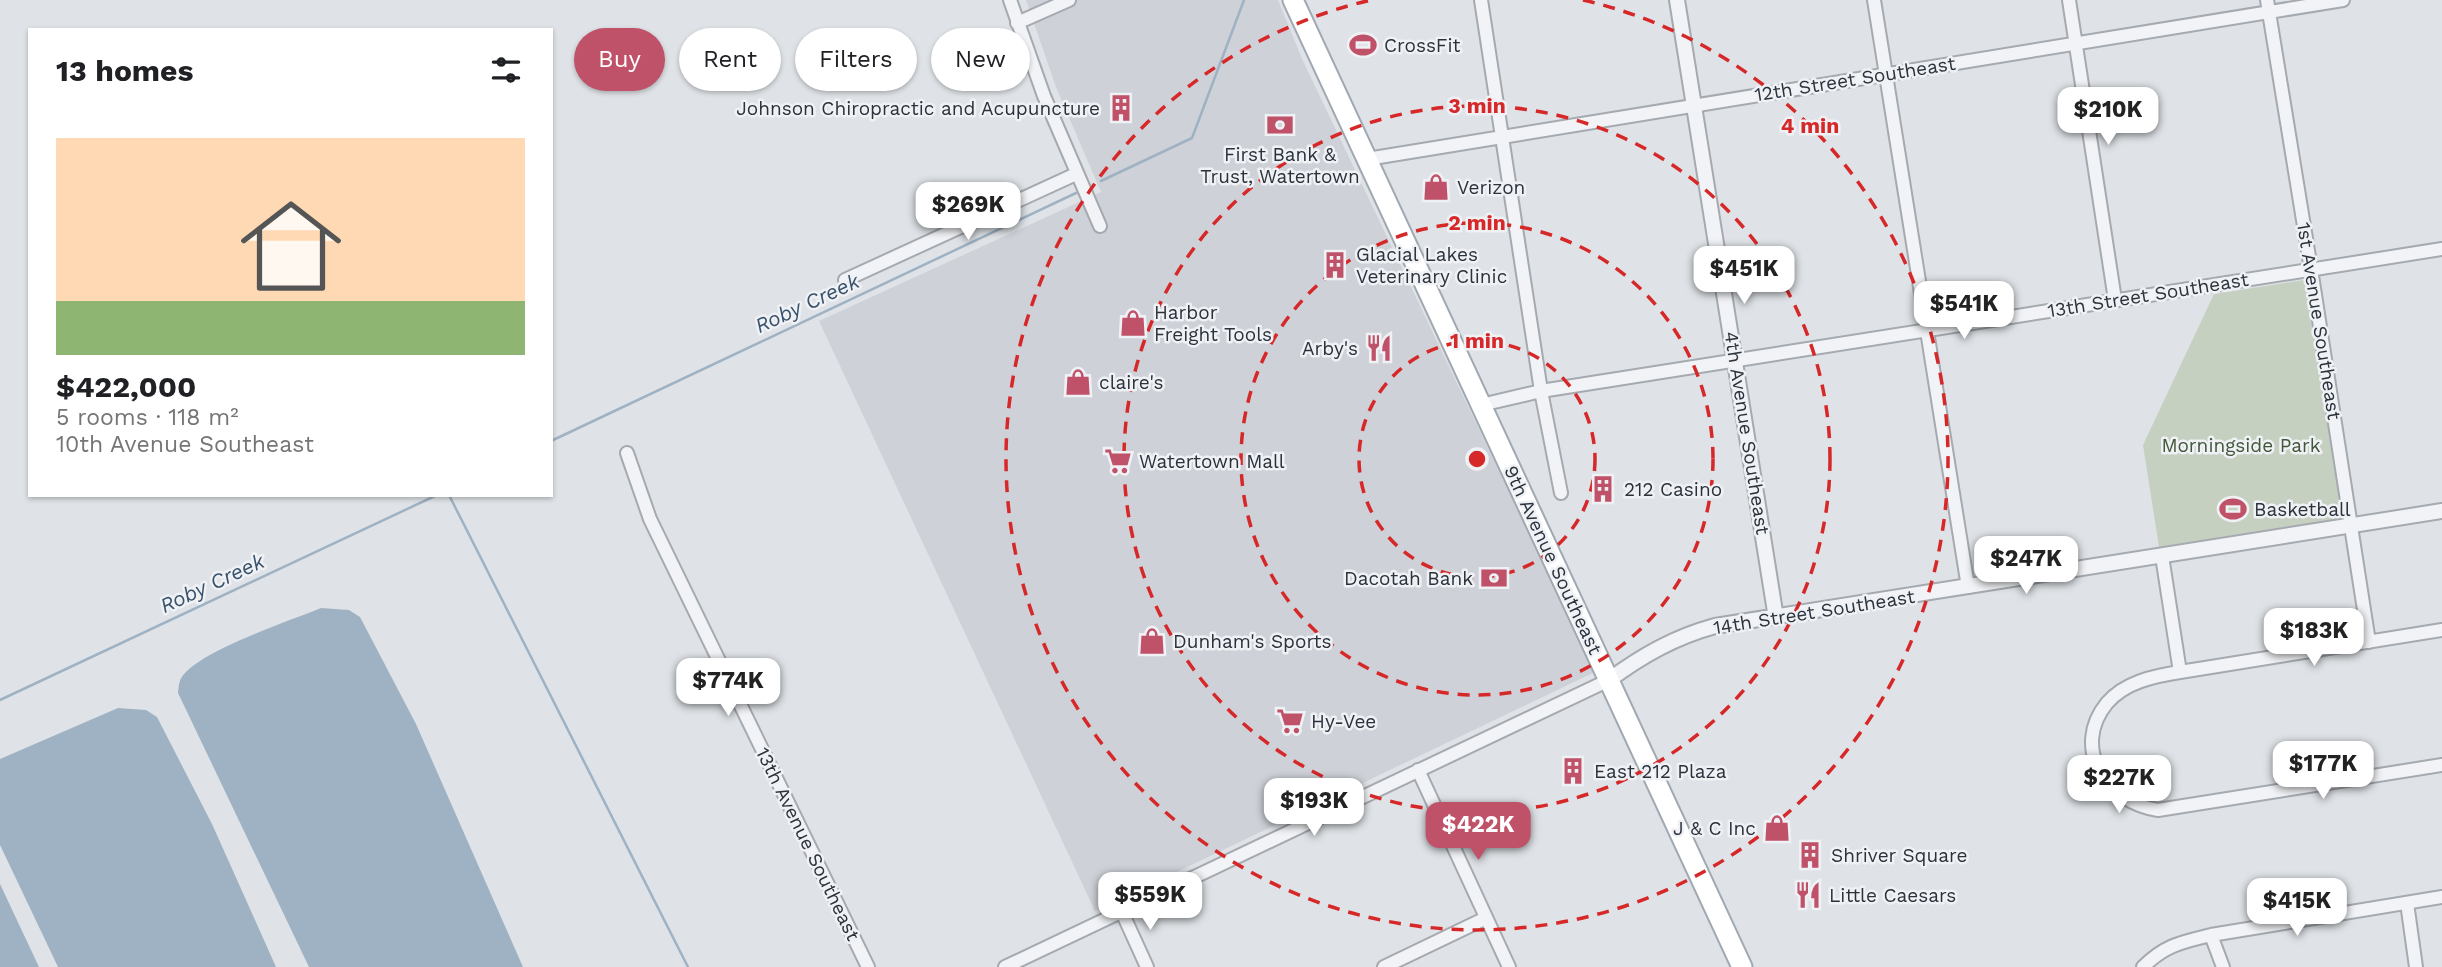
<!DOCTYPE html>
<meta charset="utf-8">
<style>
:root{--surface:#fff;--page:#f6f6f6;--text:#202124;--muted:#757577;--accent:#bf5168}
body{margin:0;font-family:"Work Sans",sans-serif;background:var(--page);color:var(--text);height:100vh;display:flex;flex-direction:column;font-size:26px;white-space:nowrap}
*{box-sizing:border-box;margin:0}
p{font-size:23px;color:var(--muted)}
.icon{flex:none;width:38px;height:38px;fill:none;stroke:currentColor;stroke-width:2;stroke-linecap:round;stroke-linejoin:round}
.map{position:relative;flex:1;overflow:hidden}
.side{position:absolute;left:28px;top:28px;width:525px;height:469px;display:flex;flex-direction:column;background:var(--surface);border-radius:0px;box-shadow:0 2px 5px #0004}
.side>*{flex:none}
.top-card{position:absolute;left:574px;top:28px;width:665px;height:63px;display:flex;gap:14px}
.price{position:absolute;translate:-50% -60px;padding:0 16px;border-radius:14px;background:#fff;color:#222;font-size:23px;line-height:46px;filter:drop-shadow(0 2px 4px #0008)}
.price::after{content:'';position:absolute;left:50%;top:42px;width:21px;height:16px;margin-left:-10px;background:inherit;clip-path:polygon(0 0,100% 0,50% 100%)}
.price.current{background:var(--accent);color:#fff}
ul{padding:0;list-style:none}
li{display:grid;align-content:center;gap:14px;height:371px;padding:0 28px}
li span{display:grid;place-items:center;height:217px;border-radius:0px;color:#555}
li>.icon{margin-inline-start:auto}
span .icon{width:126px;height:126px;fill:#fffc;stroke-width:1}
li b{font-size:30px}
h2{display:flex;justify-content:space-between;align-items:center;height:84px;padding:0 28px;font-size:30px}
.chip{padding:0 24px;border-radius:32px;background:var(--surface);box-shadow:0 2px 5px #0004;font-size:24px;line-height:63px}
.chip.current{background:var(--accent);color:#fff}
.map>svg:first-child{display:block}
.built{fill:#ced2d8}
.green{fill:#c6d0c1}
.water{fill:#9eb2c3}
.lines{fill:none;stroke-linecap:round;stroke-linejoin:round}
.stream{stroke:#9eb2c3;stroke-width:2.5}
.minor-casing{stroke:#a5aab0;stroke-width:16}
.tertiary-casing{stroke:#a5aab0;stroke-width:18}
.primary-casing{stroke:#a0a8b1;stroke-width:23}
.minor{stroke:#f2f3f6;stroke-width:12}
.tertiary{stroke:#f2f3f6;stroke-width:14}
.primary{stroke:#fff;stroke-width:19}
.ring{fill:none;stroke:#d62828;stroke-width:3.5;stroke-dasharray:12 9}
.labels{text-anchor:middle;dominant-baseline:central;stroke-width:5;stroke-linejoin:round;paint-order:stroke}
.poi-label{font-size:19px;fill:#2a323c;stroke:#eff1f5;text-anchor:start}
.street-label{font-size:19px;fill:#2a323c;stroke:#eff1f5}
.park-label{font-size:19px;fill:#405739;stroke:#eff1f5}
.water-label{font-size:21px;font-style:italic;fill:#38526c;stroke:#eff1f5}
.centre{fill:#d62828;stroke:#eff1f5;stroke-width:3.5}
.ring-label{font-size:21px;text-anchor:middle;font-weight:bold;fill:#d62828;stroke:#eff1f5;stroke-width:5;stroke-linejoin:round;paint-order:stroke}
</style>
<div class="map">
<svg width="2442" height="967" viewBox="0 0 2442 967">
<rect width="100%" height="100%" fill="#dfe3e7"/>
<path class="built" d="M1026,0H1278L1303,61L1595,672L1095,911L819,321L1101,192L1056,87Z"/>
<path class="green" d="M2304,280L2343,518L2159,547L2143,445L2214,294Z"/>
<path class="water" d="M321,608L349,610L360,617L416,724L523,967H309L178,693C179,684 179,679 185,673C206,649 289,621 321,608Z
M118,708L146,710L157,717L212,824L276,967H58L0,845V759Z
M0,884L39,967H0Z"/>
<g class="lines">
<path class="stream" d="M1101,181L1192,138L1244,0
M551,441L1076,193
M449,495L688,967
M0,700L437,495"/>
<defs>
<path id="minor" d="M1010,0L1044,96L1100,226
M1481,0L1541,391L1561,493
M1874,0L1968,587
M2069,0L2115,300
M2267,0L2311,269L2369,642
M1017,23L1069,0
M1367,159L2343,0
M845,280L1076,174
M1481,405L1541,391L2442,249
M627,453L650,519L868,967
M2162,556L2180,672
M2442,630L2180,672C2154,676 2125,682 2107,703C2070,748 2107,803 2158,810L2442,765
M1418,770L1509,967
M2407,903L2416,967
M1122,912L1147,967
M2211,935L2223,967
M1005,967L1609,680
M1384,967L1486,918
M2143,967C2165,945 2182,942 2211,935L2442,897"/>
<path id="tertiary" d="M1677,0L1776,618
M1609,680C1643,655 1675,637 1715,626L2442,511"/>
<path id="primary" d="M1293,0L1742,967"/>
</defs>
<use href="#minor" class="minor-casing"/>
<use href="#tertiary" class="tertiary-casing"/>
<use href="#primary" class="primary-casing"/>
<use href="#minor" class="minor"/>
<use href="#tertiary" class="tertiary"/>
<use href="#primary" class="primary"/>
</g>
<g class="ring">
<circle cx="1477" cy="459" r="118"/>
<circle cx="1477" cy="459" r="236"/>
<circle cx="1477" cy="459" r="353"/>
<path d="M1583 0A471 471 0 1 1 1371 0"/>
</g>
<defs>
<symbol id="stadium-bare" viewBox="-9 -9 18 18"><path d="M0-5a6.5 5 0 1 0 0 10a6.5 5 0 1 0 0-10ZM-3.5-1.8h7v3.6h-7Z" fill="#bf5168" stroke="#eff1f5" stroke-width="2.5" paint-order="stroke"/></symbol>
<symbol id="building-bare" viewBox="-9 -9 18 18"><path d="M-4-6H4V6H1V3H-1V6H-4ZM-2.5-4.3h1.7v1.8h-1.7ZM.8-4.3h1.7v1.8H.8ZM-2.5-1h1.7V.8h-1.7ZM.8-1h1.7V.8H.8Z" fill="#bf5168" stroke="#eff1f5" stroke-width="2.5" paint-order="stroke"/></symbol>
<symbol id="bank-bare" viewBox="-9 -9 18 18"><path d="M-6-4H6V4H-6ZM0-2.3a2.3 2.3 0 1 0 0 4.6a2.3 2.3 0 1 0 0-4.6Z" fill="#bf5168" stroke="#eff1f5" stroke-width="2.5" paint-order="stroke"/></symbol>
<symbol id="shop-bare" viewBox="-9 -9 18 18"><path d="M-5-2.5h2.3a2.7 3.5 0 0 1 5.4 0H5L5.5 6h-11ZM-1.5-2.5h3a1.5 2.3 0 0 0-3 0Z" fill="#bf5168" stroke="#eff1f5" stroke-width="2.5" paint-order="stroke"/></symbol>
<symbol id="restaurant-bare" viewBox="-9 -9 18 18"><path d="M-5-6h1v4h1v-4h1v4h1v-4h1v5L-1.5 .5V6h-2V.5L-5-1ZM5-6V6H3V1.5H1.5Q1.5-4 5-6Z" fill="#bf5168" stroke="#eff1f5" stroke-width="2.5" paint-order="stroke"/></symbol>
<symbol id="supermarket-bare" viewBox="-9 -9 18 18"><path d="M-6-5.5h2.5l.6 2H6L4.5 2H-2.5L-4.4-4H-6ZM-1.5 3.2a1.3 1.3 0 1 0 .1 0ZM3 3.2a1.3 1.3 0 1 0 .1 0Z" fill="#bf5168" stroke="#eff1f5" stroke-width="2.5" paint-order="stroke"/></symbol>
</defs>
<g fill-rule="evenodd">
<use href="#stadium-bare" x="1344" y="26" width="38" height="38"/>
<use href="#building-bare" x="1102" y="89" width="38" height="38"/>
<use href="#bank-bare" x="1261" y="106" width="38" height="38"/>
<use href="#shop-bare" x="1417" y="168" width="38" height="38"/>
<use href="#building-bare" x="1316" y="246" width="38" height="38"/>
<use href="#shop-bare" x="1114" y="304" width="38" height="38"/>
<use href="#restaurant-bare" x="1360" y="329" width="38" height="38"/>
<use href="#shop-bare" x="1059" y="363" width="38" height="38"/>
<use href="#supermarket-bare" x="1099" y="442" width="38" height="38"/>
<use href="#building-bare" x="1584" y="470" width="38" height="38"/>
<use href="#stadium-bare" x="2214" y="490" width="38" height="38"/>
<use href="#bank-bare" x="1475" y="559" width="38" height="38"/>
<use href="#shop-bare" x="1133" y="622" width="38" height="38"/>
<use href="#supermarket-bare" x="1271" y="702" width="38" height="38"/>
<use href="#building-bare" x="1554" y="752" width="38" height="38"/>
<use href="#shop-bare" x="1758" y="809" width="38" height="38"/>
<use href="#building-bare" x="1791" y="836" width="38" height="38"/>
<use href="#restaurant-bare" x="1789" y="876" width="38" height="38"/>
</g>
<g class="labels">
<g class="poi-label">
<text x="1384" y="45">CrossFit</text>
<text x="1100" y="108" text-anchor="end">Johnson Chiropractic and Acupuncture</text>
<text x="1280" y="154" text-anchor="middle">First Bank &amp;<tspan x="1280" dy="22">Trust, Watertown</tspan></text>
<text x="1457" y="187">Verizon</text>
<text x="1356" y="254">Glacial Lakes<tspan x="1356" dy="22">Veterinary Clinic</tspan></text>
<text x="1154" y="312">Harbor<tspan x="1154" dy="22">Freight Tools</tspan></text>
<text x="1358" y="348" text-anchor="end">Arby's</text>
<text x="1099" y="382">claire's</text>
<text x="1139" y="461">Watertown Mall</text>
<text x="1624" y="489">212 Casino</text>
<text x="2254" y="509">Basketball</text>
<text x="1473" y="578" text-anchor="end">Dacotah Bank</text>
<text x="1173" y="641">Dunham's Sports</text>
<text x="1311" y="721">Hy-Vee</text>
<text x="1594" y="771">East 212 Plaza</text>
<text x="1756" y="828" text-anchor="end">J &amp; C Inc</text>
<text x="1831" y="855">Shriver Square</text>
<text x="1829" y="895">Little Caesars</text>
</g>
<g class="street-label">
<text transform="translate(1855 79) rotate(-9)">12th Street Southeast</text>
<text transform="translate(2148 295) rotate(-9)">13th Street Southeast</text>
<text transform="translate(2319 321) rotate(81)">1st Avenue Southeast</text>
<text transform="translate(1747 433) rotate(81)">4th Avenue Southeast</text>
<text transform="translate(1553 560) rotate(65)">9th Avenue Southeast</text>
<text transform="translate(1814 612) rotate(-9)">14th Street Southeast</text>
<text transform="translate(808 844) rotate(64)">13th Avenue Southeast</text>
</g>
<g class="park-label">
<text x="2241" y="445">Morningside Park</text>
</g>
<g class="water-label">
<text transform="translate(807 303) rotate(-25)">Roby Creek</text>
<text transform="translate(212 583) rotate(-25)">Roby Creek</text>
</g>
</g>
<circle cx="1477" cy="459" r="10" class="centre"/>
<g class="ring-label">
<text x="1477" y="113">3 min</text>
<text x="1810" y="133">4 min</text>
<text x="1477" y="230">2 min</text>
<text x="1477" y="348">1 min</text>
</g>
</svg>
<b class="price" style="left:2108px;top:147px">$210K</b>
<b class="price" style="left:968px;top:242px">$269K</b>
<b class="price" style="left:1744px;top:306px">$451K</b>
<b class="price" style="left:1964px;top:341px">$541K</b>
<b class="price" style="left:2026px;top:596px">$247K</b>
<b class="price" style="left:2314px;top:668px">$183K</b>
<b class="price" style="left:728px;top:718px">$774K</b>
<b class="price" style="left:2323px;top:801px">$177K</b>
<b class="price" style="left:2119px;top:815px">$227K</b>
<b class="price" style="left:1314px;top:838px">$193K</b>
<b class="price current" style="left:1478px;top:862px">$422K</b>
<b class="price" style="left:1150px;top:932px">$559K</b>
<b class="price" style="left:2297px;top:938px">$415K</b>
<div class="top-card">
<a class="chip current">Buy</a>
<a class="chip">Rent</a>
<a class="chip">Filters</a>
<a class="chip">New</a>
</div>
<section class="side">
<h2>13 homes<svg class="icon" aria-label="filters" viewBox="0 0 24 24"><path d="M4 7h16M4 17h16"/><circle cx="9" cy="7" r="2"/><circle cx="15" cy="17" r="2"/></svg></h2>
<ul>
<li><span style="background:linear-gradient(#ffd9b3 75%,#8fb573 0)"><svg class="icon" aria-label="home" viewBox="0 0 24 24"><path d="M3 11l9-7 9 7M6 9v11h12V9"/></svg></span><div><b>$422,000</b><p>5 rooms · 118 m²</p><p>10th Avenue Southeast</p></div></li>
</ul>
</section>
</div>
